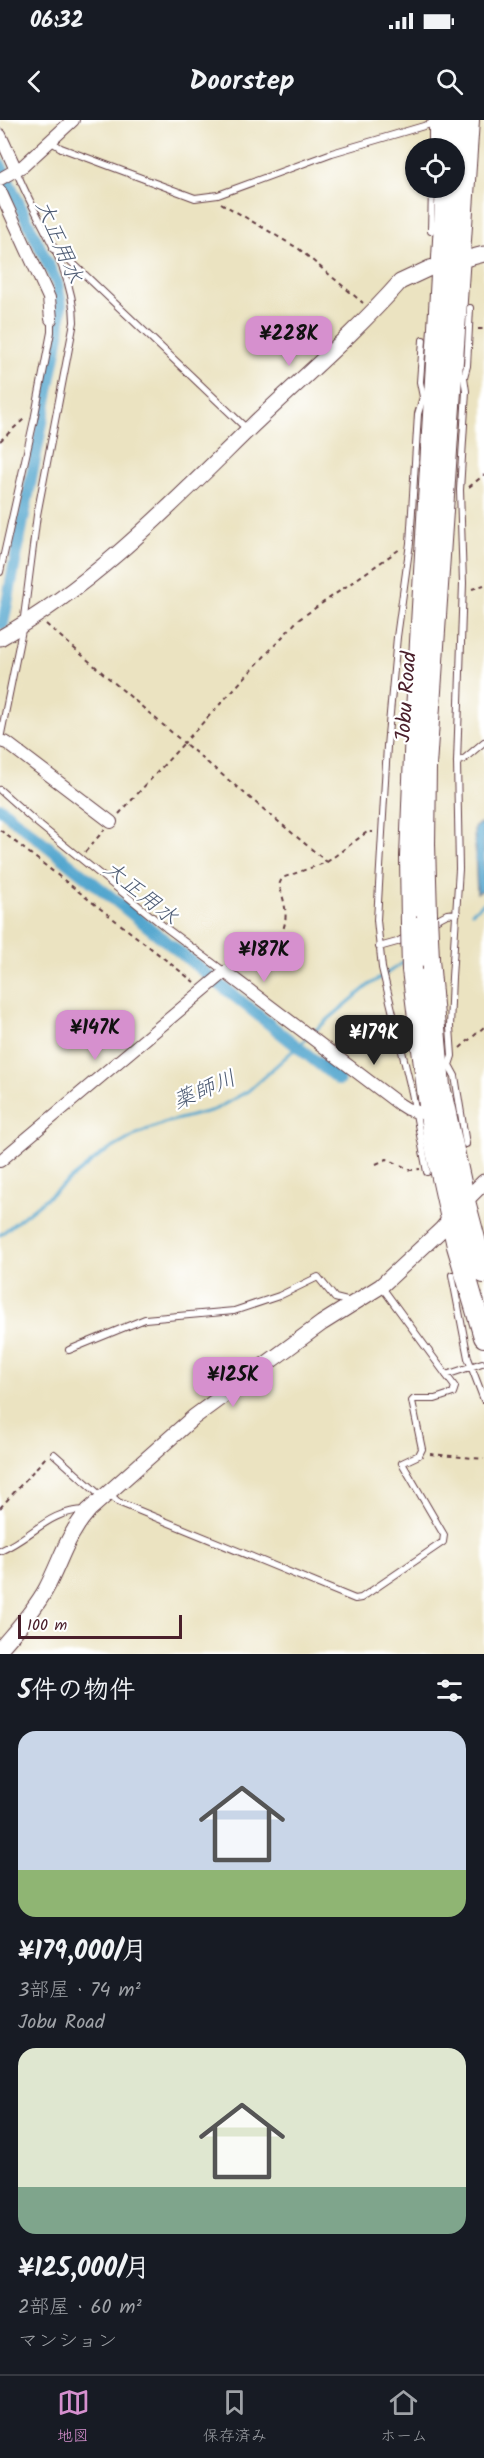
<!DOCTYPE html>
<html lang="ja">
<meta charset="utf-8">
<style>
:root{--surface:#171b24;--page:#242831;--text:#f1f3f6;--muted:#9ea1a6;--line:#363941;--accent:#d690ce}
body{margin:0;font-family:Kalam,"Klee One",sans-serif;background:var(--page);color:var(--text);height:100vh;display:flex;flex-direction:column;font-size:22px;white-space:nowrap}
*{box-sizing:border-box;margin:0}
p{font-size:20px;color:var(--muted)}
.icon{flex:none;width:33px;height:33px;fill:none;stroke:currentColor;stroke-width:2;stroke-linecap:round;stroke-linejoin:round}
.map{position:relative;height:1534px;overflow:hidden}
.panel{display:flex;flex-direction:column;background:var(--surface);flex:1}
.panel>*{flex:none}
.controls{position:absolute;left:405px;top:18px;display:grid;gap:12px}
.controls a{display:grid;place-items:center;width:60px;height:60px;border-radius:50%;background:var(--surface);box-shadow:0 2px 4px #0004;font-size:30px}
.scale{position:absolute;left:18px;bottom:15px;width:164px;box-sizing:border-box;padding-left:6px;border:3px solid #4a1f2b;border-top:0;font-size:16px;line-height:21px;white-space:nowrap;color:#4a1f2b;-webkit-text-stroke:4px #fff;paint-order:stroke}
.price{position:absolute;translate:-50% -51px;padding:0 14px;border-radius:12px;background:var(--accent);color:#111;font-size:20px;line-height:39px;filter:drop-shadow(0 2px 3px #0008)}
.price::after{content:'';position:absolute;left:50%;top:36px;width:18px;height:14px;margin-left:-9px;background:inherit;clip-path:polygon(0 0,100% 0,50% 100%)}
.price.on{background:#222;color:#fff}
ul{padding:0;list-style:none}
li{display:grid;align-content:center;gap:12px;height:318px;padding:0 18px}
li span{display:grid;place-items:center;height:186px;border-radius:18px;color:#555}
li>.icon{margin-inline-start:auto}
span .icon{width:108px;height:108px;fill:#fffc;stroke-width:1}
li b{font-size:26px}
h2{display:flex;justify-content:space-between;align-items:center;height:72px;padding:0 18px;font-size:26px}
.status{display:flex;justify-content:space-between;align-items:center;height:42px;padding:0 30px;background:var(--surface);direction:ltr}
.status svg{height:16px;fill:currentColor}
header{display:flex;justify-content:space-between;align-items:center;height:78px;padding:0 18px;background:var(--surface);font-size:27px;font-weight:700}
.tabs{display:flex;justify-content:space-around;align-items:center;height:84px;border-top:2px solid var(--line);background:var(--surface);font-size:16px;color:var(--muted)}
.tabs a{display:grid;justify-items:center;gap:3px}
.tabs .on{color:var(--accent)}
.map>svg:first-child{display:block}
.water{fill:#52a6ce;stroke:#4e627c;stroke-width:1.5}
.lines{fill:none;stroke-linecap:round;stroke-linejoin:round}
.stream{stroke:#52a6ce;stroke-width:3}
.canal{stroke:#52a6ce;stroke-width:12}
.service-casing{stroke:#623c42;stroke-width:8}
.minor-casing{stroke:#623c42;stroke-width:14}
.tertiary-casing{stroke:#623c42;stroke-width:17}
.trunk-casing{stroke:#623c42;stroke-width:22}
.path{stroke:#623c42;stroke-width:2;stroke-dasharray:4.5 4.5;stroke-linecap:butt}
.service{stroke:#fff;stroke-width:6}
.minor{stroke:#fff;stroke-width:12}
.tertiary{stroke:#fff;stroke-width:15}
.trunk{stroke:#fff;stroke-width:20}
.trunk-bridge-casing{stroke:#623c42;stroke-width:22;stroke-linecap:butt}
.trunk-bridge{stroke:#fff;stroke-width:20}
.labels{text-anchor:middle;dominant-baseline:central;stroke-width:4.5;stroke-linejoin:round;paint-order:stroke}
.street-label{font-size:21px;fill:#4a1f2b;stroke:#fff}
.water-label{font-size:22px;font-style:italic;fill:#4e5c74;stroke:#fff}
</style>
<div class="status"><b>06:32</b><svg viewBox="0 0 49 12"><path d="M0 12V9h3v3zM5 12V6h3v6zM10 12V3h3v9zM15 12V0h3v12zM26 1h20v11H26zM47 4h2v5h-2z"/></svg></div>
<header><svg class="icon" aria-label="back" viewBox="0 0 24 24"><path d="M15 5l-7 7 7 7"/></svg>Doorstep<svg class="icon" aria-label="search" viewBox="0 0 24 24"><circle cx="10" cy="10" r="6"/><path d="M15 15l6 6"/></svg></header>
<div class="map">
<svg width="484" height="1534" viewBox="0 0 484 1534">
<rect width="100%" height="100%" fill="#fff"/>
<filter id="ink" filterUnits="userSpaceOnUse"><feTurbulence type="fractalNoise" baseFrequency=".0167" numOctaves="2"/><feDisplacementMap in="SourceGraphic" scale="12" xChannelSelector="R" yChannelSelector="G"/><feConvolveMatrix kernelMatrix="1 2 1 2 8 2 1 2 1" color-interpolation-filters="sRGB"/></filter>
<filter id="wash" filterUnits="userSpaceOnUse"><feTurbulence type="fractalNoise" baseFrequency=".008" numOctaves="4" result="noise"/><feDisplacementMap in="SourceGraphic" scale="24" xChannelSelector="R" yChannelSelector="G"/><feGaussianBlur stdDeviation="1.35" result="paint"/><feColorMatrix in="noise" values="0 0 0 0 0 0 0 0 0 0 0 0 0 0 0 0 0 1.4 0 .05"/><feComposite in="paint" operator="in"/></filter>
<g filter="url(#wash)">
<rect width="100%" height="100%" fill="#ebe3c1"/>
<path class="water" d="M480,703L484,707V770L477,773L474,708Z"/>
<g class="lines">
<path class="stream" d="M472,792L484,783
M312,913L369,865L404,842
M0,1115L102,1034L139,1013L164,1003L214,990L248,971L307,918"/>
<path class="canal" d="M0,44L57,163L61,185L59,215L3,504
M0,688L339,960"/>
</g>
</g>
<g filter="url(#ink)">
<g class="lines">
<defs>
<path id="service" d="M50,21L61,28L195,78L218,75L332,33L434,3
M431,111L432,68
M53,129L62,133L248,310
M423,220L420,262L423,277L418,294L410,423L397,517L387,626L377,800L382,848L412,973L427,1052
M464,257L467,246L470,188
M0,452L34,300L51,212V199
M0,619L23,505L37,395L74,202C74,147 35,100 16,50
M457,642L464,639L484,622
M0,670L37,703L166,808L225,852
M430,803L447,794L457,793
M379,827L397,822L408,816
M449,945L455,956L466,1024
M442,948L449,945L452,936L450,907L452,857L459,749L457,642L463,463L460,370L466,271L464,257L456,253
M452,1155L468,1238L484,1280
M69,1230L145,1199L234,1191L279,1176L318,1157L335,1178L351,1182
M446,1255L482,1243
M54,1334L102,1377
M108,1372L118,1382L355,1479L361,1478L443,1422L444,1415L402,1343L419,1335L422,1329L412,1281L414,1279H435L453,1273L455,1267L381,1166
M0,1431C33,1417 48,1390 87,1390"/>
<path id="minor" d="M435,0V28
M0,15L16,50
M0,59L23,46L73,0
M0,71L49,178L51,199
M0,621L7,623L111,702
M0,1041L225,852L399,984L407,989L429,995"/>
<path id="tertiary" d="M0,518C97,463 174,382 253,305C302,258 355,213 400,162L430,148L484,134
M0,1529C16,1510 34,1491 46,1469C61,1441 66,1416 89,1390L194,1297L322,1203L381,1166L442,1109L465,1081L484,1062"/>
<path id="trunk" d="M448,28L451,0
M427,795L425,724L426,646L469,0
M411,805L410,737L415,609L446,68
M429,839L440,966L465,1081L484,1153
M412,850L433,1017L457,1126L484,1217"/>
</defs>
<use href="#service" class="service-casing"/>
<use href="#minor" class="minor-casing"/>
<use href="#tertiary" class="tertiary-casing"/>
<use href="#trunk" class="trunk-casing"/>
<path class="path" d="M221,83L299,129L363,183
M478,209H484
M0,321L25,298
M469,367L484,355
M472,469L484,465
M46,504L184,623L298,500L400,429
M119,694L184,623L327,742
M0,710L194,862
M85,732L105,709
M235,845C242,840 252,837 260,833C291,815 289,794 279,765L282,758L327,742L367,712H373
M460,928L484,907
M376,1044L387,1039L411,1050L420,1049
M430,1334L484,1339
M0,1388L46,1337"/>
<use href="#service" class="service"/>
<use href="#minor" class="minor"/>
<use href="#tertiary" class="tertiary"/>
<use href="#trunk" class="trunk"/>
<defs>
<path id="trunk-bridge" d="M427,795L429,839
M411,805L412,850"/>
</defs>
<use href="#trunk-bridge" class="trunk-bridge-casing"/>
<use href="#trunk-bridge" class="trunk-bridge"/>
</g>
</g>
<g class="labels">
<g class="street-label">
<text transform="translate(407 577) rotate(-86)">Jobu Road</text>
</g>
<g class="water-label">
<text transform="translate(58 122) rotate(67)">大正用水</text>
<text transform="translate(140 774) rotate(39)">大正用水</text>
<text transform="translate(205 971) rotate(-23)">薬師川</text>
</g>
</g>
</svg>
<div class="controls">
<a><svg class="icon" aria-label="locate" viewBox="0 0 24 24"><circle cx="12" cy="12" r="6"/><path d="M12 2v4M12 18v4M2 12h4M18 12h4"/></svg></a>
</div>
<div class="scale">100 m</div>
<b class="price" style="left:289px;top:247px">¥228K</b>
<b class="price" style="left:264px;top:863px">¥187K</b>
<b class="price" style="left:95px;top:941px">¥147K</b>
<b class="price on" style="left:374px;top:946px">¥179K</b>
<b class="price" style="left:233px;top:1288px">¥125K</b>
</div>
<section class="panel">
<h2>5件の物件<svg class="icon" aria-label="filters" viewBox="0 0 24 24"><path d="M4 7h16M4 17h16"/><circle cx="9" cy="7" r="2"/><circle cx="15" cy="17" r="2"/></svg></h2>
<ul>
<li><span style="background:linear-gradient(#c9d6e8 75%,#8fb573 0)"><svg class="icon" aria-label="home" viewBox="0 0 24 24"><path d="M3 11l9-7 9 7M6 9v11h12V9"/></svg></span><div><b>¥179,000/月</b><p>3部屋 · 74 m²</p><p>Jobu Road</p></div></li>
<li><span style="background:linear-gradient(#dfe7d0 75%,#7fa58c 0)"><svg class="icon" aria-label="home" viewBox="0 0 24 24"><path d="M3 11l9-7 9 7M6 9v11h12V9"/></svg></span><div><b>¥125,000/月</b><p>2部屋 · 60 m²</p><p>マンション</p></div></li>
</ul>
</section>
<nav class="tabs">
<a class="on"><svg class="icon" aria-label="map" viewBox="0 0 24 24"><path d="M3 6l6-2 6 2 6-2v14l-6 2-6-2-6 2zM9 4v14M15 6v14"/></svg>地図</a>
<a><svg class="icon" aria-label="saved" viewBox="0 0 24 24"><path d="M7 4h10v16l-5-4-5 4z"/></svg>保存済み</a>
<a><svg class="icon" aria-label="home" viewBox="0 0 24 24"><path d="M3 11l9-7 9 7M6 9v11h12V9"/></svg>ホーム</a>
</nav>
